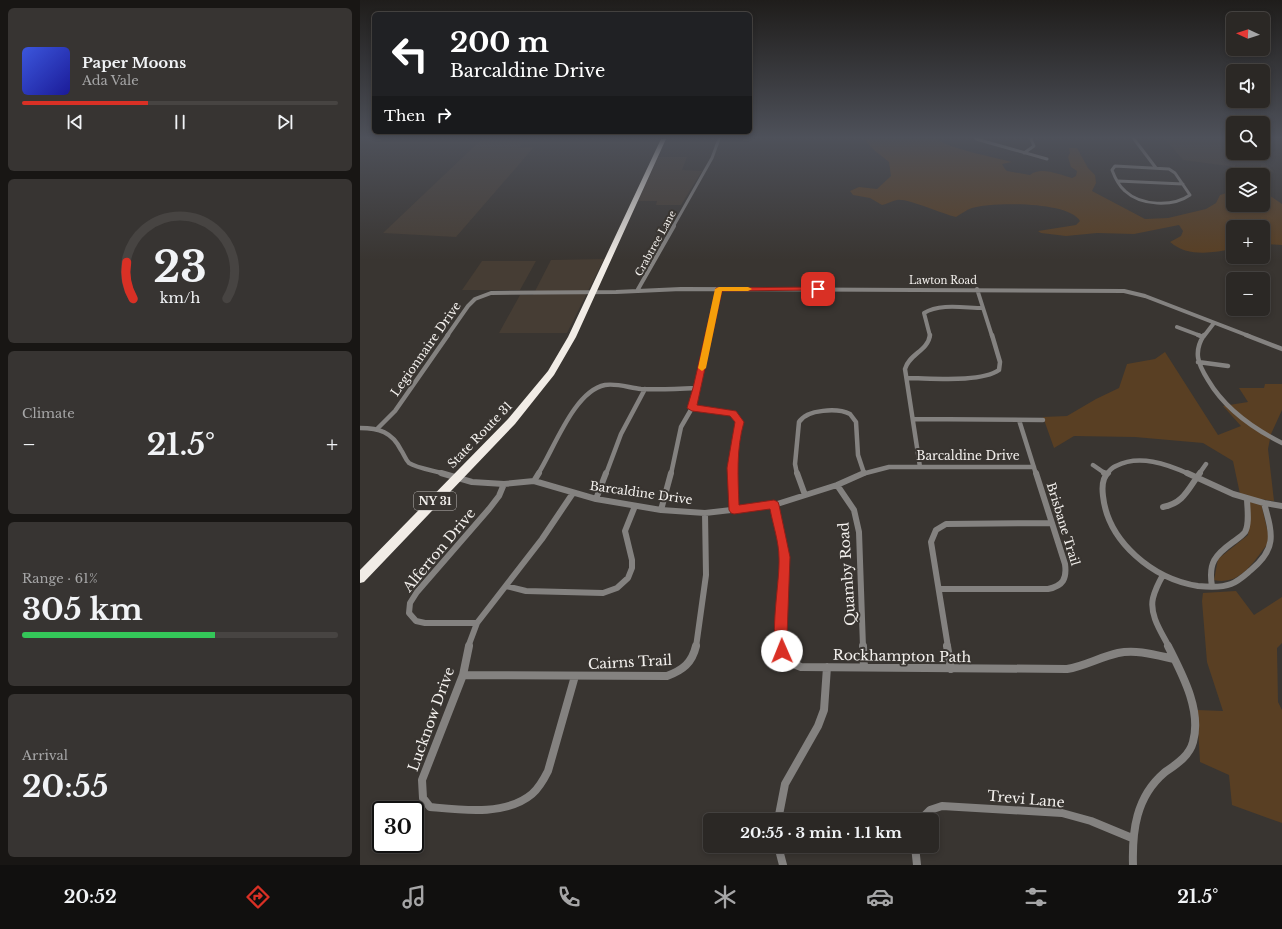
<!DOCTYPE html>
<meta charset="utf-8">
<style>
:root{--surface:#2b2825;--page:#373432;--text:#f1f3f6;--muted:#a6a6a7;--line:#474442;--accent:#d93025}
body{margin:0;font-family:"Libre Baskerville",serif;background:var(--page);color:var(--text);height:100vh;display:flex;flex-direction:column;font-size:15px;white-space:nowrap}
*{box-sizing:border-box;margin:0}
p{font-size:13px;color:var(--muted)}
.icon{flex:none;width:22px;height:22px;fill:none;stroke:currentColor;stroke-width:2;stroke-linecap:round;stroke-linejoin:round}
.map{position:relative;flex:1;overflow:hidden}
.drawer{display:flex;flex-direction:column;gap:8px;padding:8px;background:#181614;width:360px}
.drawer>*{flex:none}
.top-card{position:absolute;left:12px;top:12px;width:380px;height:122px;border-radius:6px;box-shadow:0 2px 6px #0003,0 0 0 1px var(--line);background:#202124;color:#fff;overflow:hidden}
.needle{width:26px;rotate:273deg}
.buttons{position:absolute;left:866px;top:12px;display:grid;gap:8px}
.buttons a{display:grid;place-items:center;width:44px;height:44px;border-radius:6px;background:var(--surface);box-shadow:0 2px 6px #0003,0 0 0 1px var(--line);font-size:20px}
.speed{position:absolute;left:12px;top:801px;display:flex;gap:8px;font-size:20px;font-weight:700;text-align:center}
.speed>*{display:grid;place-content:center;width:52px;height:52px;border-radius:50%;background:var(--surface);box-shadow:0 2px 6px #0003,0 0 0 1px var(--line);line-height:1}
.speed .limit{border:2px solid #111;border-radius:6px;background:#fff;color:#111}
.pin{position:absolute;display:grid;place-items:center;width:34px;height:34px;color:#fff;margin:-17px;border-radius:8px;box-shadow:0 2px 6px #0006}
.me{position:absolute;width:44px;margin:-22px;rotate:359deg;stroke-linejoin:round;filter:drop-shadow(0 0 3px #0008)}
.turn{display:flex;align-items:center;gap:14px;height:84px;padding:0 12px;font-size:18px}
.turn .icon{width:52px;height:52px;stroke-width:2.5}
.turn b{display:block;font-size:28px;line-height:34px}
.then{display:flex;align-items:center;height:38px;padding:0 12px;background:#0003;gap:8px;font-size:15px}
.big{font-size:30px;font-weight:700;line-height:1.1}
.drawer .widget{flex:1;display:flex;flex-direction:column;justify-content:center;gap:6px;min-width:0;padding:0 14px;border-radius:6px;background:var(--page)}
.drawer .dial{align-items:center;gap:0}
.dial svg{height:104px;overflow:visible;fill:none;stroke:var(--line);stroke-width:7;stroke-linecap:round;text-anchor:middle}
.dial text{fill:var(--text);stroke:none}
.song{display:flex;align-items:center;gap:12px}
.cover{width:48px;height:48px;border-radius:6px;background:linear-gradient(135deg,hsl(230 70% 55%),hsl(240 70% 35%))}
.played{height:4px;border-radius:2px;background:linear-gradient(90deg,var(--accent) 40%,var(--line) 40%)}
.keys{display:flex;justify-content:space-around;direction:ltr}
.heat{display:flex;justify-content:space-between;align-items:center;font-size:22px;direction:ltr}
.charge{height:6px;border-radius:3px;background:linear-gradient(90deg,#34c759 61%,var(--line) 0)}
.trip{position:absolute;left:343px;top:813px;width:236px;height:40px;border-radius:6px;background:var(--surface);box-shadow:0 2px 6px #0003,0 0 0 1px var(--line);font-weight:700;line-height:40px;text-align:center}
.tab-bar{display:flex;height:64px;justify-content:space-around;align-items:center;background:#11100f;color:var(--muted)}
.tab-bar .icon{width:28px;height:28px}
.tab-bar .active{color:var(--accent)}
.tab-bar b{font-size:18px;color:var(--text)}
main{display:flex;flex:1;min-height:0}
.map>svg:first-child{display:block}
.built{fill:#463d34}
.green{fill:#593f23}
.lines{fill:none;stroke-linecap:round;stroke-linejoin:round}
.street-far4{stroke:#848280;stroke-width:3}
.street-far3{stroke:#848280;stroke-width:4}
.street-far2{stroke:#848280;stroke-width:4.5}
.street-far1{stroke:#848280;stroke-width:6}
.street{stroke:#848280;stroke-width:8}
.highway{fill:#f1ece6;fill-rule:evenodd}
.route{fill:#d93025;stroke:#8d1f18}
.slow{fill:#f59e0b}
.labels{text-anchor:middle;stroke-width:4;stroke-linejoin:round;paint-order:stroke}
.far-street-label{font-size:10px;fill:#f3f0ed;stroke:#393531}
.shield{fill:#393531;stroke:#bbb8b5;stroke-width:1}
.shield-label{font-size:11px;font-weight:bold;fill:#f3f0ed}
.street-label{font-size:12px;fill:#f3f0ed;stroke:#393531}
.near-street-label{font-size:14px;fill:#f3f0ed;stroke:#393531}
</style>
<main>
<section class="drawer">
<div class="widget">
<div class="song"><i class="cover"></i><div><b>Paper Moons</b><p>Ada Vale</p></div></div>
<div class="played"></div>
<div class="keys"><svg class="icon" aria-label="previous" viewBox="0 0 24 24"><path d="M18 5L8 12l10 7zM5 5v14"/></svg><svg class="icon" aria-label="pause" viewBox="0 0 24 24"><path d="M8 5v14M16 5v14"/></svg><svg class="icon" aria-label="next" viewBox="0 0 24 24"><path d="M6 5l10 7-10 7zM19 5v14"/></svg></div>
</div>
<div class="widget dial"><svg viewBox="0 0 100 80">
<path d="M14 69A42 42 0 1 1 86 69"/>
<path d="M14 69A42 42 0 0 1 9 41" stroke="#d93025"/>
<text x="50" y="56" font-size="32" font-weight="700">23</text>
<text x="50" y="72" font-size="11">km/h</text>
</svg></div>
<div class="widget"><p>Climate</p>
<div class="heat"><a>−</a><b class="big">21.5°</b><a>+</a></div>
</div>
<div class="widget"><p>Range · 61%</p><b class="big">305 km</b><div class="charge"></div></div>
<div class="widget"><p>Arrival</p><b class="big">20:55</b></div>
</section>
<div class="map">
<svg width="922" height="865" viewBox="0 0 922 865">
<rect width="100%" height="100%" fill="#393531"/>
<path class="built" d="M122,139H162L160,148L174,147L96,237L23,233Z
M805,139H873V153H894L914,172L823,160Z
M298,157H327L322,170L342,171L321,205H296L297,201H278Z
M244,259L207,333H139L160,295H173L191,260Z
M122,261H176L160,290H102Z"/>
<path class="green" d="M504,139H578C585,148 638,158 652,162L642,164L645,169L647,171L670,175C681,166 700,175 712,178L716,176L717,171L711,167L708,157L710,153L709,148H717L728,168L735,175L736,183L732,191L785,219L808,218L846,209L856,203L860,195L873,191V205H903V191L922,204V245L903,244V227H873V249C852,253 827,257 810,242L821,236L823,231L819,225L774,234L737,233L706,236L681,233L678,231L716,225L720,221C709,201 632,202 612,208C606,210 601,214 596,217C582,214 547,198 537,200C532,201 527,204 522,205L510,198L493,195L490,191L499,187L517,189L531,176L529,162L514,150Z
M805,352L858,435L881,426L863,406L888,402L879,388H904L905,384H922V410L911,434L908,449L914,501L900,499L910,541C894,560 882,586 854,580L858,559L888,535L890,505L888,495L880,494L873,461L843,443L775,437L714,436L694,448L683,417L707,416L736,399L759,388L767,364L795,359Z
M876,591L894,615L922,597V643L917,648L918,702L922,710V823L872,805L869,775L840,762L837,710L863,711L847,662L842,601L843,593Z"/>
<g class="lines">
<path class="street-far4" d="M616,139L687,159
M774,139L796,168
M664,153L674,146L671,139
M755,166L809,169L815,173L830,195C813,207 781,206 765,191C759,186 755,178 752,170Z
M758,181L823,184
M313,227L352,158L359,139"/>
<path class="street-far3" d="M617,289L632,336
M277,291L314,226
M817,327L841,336
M87,336L108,306L115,299L131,293L256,292L321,289L764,291L785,296L889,336
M349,336L359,289
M570,336L564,313C580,303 605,308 623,308
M844,336L854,323"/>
<path class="street-far2" d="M838,335L843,337
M844,335C833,352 838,364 848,380C865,409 892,428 922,443
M886,335L922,349
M838,362L868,366
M547,378C571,378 620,383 639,370L640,362L632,335
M332,408L373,413L380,422L372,474
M553,419L683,420
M659,420L676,474
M0,428C19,428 32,432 41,450C44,454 45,459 49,463C56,468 76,471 85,474
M18,428L35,411L88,335
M733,465L746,474
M560,467L545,369C549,354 568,351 570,335
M178,474C194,449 214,391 245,385C257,383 270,388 281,389C300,390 319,389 337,388
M246,474L261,434L285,389
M311,474L321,427L332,408L349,335
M437,474L435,464L439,422C447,409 478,408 490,414L496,422L498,455L504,473
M502,474L529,467H674
M747,474C749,471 753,467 756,466C779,454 807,464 829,474
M839,474L846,464"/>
<path class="street-far1" d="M81,473L112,482L144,484L174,481L236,499L301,510L345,513L414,505L477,485L504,473
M372,473L374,510
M437,473L445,495
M744,473L746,474
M748,473C742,478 742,488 743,496C748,542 793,579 838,586C848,587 861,588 871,584C879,581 885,575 891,570C918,548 912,533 904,503
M827,473L873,494L904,503
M174,481L179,473
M477,485L494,510L499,532L503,647
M236,499L246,473
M904,503L922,506
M414,505C421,530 426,556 425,582C424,604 418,626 421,647
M803,507C824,503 828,489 840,473
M301,510L311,473
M803,575C799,582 795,590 793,598C789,615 802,633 809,647
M146,586L166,591L243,593L257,588L268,578L272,568V560L265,531L275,506
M852,586C848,563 855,555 873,542C877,539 882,536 885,532C890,523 887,508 887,498
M579,589H688C703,586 707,579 705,564L676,473
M117,623H65L56,621L49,613L50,603L57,592L129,509L139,496L144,484
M108,647L117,623L182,539L213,493
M336,647L346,575L345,513
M588,647L571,542L576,530L586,524L692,523"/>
<path class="street" d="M109,646L103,675L62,780L63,798L70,807C102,810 146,816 172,794C179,788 184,779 188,771L215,676
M421,646C423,658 430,663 441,667L707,669C725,666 740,657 758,653C776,649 796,655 814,659
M503,646L504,667
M587,646L591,669
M103,675L307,676C323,670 332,663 336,646
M418,820L425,784L458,726L464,710L467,667
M560,820L570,810L582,806L702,813L731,821L772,838
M418,846L423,865
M555,846L557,865
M773,865C772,831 776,797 804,773C815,765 829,757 833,742C842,710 822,674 808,646"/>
<path class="highway" d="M301,139H306L216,337L194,375L155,424L4,582L0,583V570L148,419L188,371L208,337Z"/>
</g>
<linearGradient id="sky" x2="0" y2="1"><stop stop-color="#1f1d1b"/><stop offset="0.53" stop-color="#4e515a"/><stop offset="1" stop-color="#4e515a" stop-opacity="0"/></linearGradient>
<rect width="922" height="260" fill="url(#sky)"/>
<path class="route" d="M458,287L462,289L460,290L362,291L337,405L376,411L384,422C376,449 378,478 379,505L414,500L418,502L419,505L430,557L427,636L428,651L426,655L422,657L418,655C409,635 420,582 419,558C419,542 413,525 410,509L374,514L371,513L369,510L367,468L375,422L370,416L332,411L327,408L333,388L356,288Z"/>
<path class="slow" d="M359,287H388L392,289L388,291H362L346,368L342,371L338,368L355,289Z"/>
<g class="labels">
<g class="far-street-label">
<text transform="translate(295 243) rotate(-61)" y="4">Crabtree Lane</text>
<text x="583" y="284">Lawton Road</text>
</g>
<rect class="shield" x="54" y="492" width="42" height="18" rx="3"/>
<g class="shield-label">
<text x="75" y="505">NY 31</text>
</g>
<g class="street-label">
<text transform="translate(66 349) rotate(-55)" y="4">Legionnaire Drive</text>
<text transform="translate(120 435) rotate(-46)" y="4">State Route 31</text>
<text x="608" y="460">Barcaldine Drive</text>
<text transform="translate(281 493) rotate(8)" y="4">Barcaldine Drive</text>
<text transform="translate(703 524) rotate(73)" y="4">Brisbane Trail</text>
</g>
<g class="near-street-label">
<text transform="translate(79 550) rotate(-50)" y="5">Alferton Drive</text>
<text transform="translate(487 574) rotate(-94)" y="5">Quamby Road</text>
<text transform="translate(542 656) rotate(1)" y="5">Rockhampton Path</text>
<text transform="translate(270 662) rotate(-3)" y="5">Cairns Trail</text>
<text transform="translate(71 719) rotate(-70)" y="5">Lucknow Drive</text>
<text transform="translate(666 799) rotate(5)" y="5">Trevi Lane</text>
</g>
</g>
</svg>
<div class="buttons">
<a><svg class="needle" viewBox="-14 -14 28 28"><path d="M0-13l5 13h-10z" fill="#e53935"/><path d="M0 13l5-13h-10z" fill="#a6a6a7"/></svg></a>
<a><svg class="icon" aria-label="sound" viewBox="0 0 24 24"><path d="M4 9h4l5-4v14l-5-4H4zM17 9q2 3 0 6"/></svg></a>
<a><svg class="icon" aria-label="search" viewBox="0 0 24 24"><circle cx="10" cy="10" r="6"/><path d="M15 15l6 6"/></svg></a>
<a><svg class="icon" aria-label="layers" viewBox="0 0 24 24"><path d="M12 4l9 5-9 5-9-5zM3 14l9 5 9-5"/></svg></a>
<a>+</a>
<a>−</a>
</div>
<div class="speed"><div class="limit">30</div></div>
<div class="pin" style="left:458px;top:289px;background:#d93025"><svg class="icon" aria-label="arrive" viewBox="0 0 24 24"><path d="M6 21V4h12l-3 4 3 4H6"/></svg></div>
<svg class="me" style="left:422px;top:651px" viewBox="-20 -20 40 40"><circle r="19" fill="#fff"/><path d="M0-13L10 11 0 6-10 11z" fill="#d93025"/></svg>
<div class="trip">20:55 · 3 min · 1.1 km</div>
<div class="top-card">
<div class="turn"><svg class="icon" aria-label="left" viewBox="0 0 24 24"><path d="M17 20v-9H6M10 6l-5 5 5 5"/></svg><div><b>200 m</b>Barcaldine Drive</div></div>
<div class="then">Then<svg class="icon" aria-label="right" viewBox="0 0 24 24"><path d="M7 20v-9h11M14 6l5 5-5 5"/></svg></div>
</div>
</div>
</main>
<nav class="tab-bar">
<b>20:52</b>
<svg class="icon active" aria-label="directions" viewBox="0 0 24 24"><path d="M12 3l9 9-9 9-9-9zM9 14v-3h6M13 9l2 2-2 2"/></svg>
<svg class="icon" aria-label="music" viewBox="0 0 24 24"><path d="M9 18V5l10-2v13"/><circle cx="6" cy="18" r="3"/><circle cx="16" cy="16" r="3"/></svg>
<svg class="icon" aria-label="phone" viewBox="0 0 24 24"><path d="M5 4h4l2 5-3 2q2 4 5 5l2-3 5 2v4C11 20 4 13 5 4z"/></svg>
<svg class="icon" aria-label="climate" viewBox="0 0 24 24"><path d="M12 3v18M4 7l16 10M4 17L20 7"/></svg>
<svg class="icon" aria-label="car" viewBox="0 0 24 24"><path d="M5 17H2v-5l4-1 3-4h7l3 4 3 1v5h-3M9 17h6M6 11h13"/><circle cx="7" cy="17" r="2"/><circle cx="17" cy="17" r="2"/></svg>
<svg class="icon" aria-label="filters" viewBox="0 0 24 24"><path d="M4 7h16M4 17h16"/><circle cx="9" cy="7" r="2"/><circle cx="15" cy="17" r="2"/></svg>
<b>21.5°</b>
</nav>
